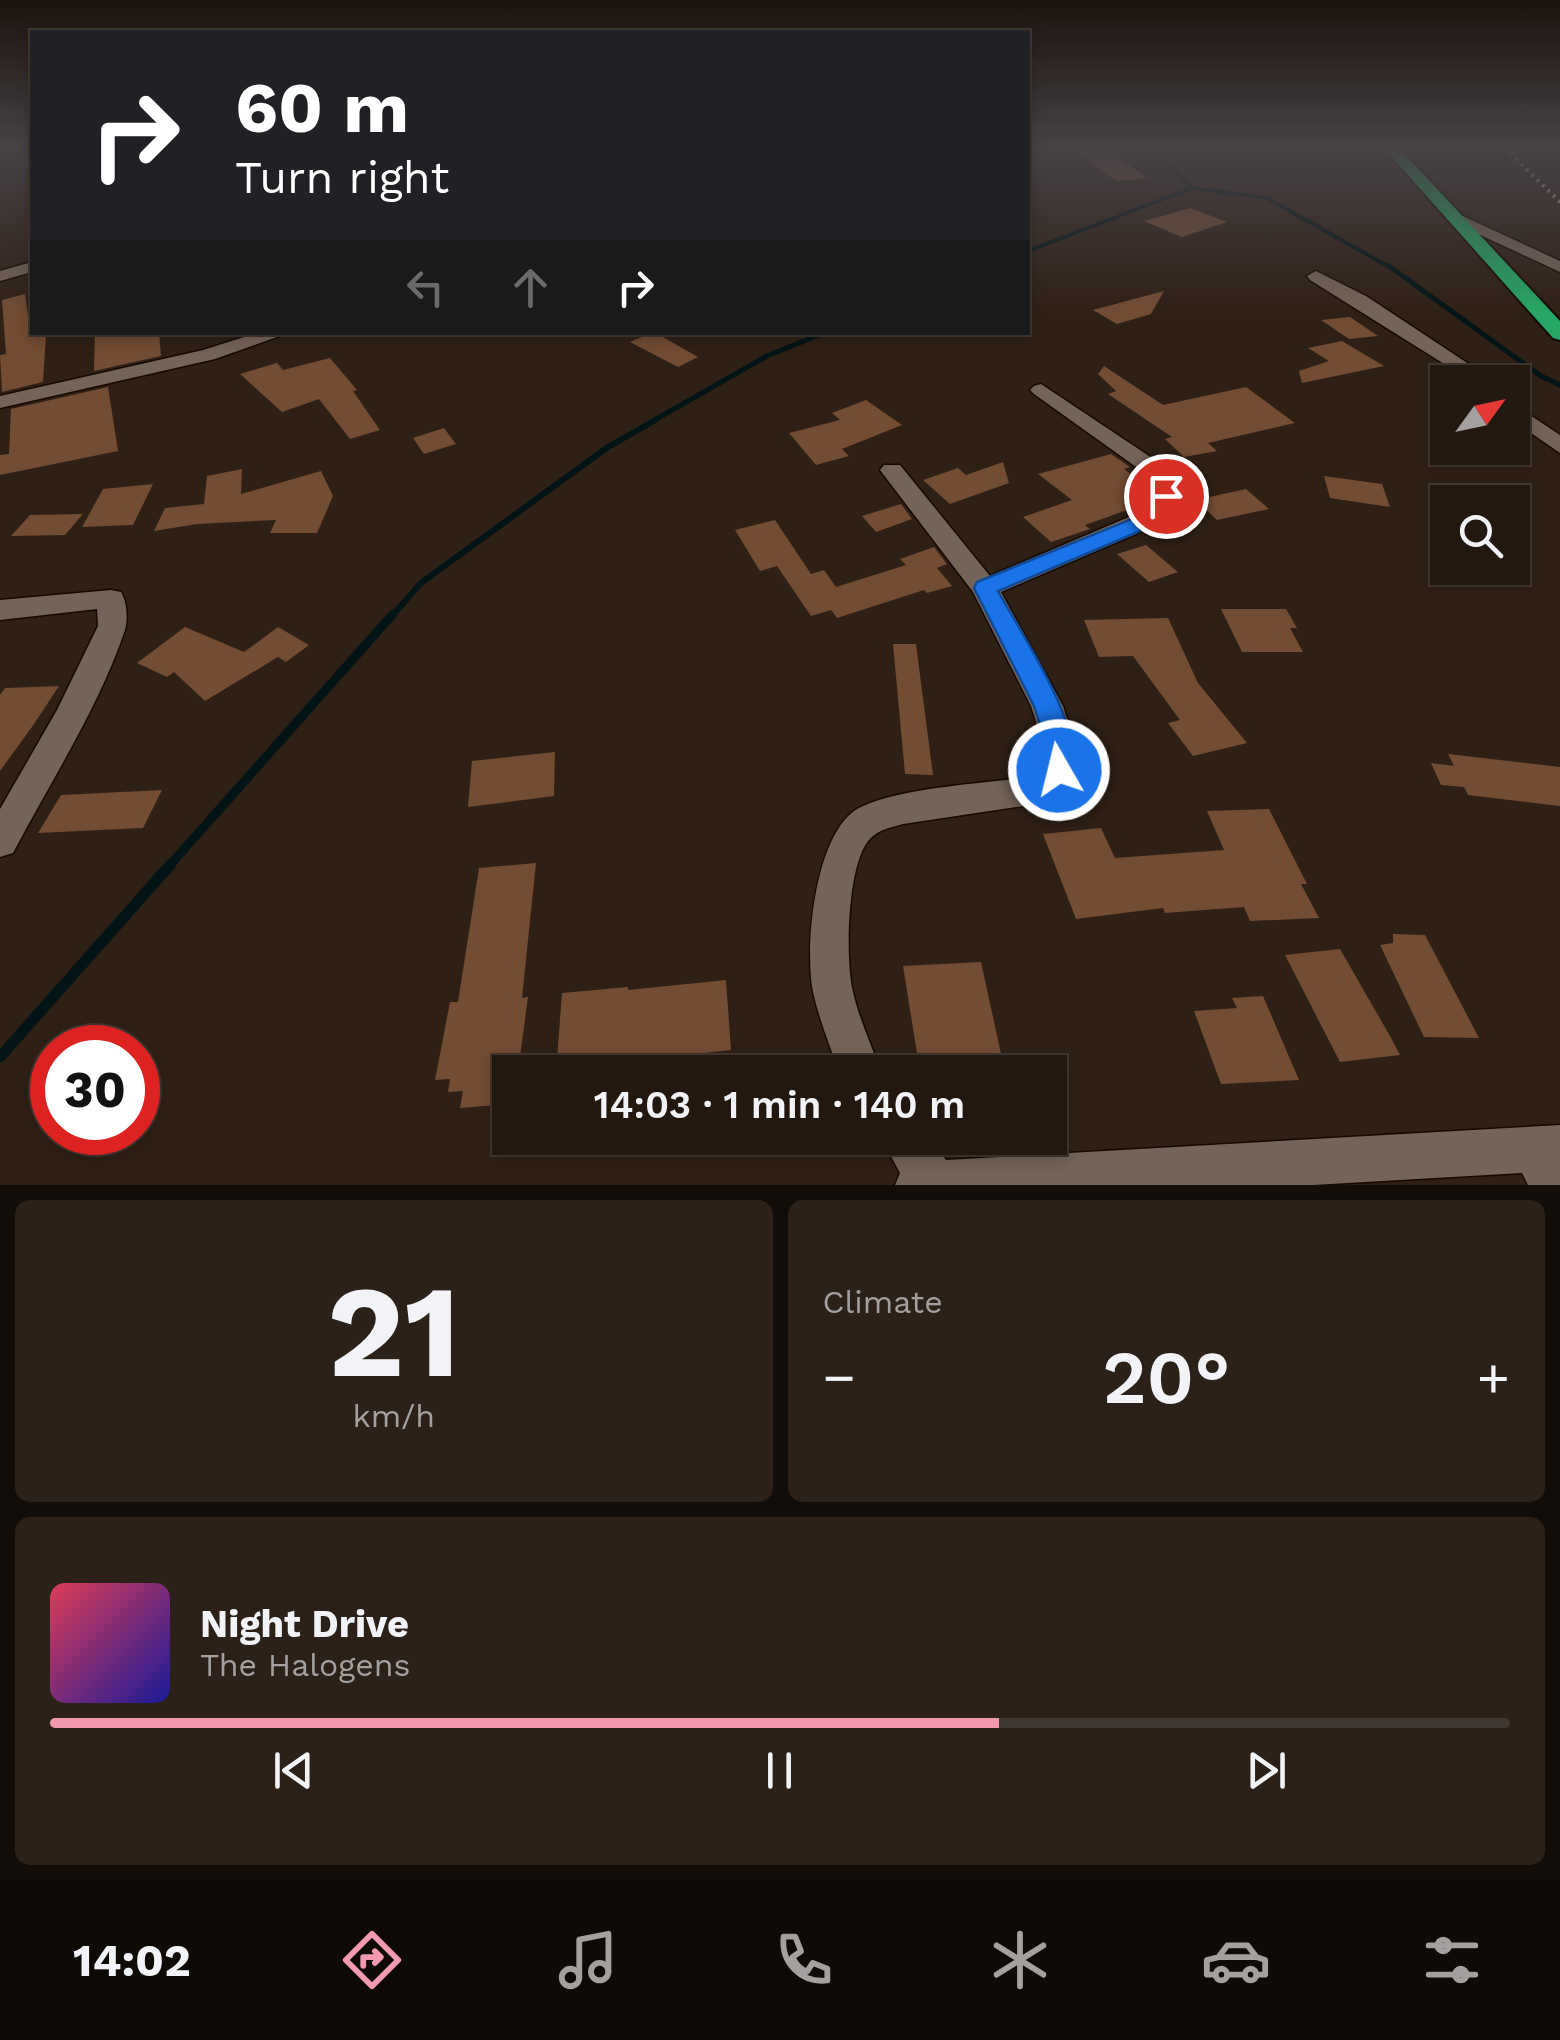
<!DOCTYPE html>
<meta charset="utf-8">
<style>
:root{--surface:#231810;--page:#2b2119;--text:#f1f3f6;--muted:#a3a09f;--line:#403730;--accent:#f29aad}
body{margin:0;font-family:"Work Sans",sans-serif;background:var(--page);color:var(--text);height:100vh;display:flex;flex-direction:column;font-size:38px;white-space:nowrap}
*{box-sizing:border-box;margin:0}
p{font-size:32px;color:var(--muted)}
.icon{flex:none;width:55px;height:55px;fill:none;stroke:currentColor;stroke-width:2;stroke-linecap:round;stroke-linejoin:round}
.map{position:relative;height:1185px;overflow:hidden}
.side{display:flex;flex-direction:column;gap:15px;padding:15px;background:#130d09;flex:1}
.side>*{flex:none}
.guide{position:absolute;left:30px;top:30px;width:1000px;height:305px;border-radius:0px;box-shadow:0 5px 15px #0003,0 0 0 2px var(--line);background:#202124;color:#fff;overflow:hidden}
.needle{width:65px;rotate:57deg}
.fabs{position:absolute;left:1430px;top:365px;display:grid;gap:20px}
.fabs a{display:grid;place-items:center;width:100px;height:100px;border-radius:0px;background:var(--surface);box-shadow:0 5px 15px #0003,0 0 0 2px var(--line);font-size:50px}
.speed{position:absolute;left:30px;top:1025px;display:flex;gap:20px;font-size:50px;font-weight:700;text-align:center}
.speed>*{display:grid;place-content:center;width:130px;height:130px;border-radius:50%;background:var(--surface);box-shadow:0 5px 15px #0003,0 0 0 2px var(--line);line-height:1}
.speed .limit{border:15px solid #d22;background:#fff;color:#111}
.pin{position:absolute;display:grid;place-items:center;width:85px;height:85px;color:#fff;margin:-42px;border:5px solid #fff;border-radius:50%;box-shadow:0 2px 10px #0007}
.me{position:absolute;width:110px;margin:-55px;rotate:352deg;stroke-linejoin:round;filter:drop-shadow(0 0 8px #0008)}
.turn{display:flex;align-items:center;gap:35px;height:210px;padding:0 40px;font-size:45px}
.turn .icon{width:130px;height:130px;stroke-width:2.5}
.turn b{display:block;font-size:70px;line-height:85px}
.lanes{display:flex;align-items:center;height:95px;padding:0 40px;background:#0003;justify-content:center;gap:50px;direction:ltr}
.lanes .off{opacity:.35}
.big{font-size:75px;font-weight:600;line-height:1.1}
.side .widget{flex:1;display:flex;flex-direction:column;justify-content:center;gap:15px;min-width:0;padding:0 35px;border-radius:15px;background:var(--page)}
.side .dial{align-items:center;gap:0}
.dial b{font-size:130px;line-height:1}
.song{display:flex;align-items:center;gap:30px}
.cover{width:120px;height:120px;border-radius:15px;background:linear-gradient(135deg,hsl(350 70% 55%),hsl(240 70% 35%))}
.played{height:10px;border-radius:5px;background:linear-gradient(90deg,var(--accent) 65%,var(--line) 65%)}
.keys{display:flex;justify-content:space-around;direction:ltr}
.heat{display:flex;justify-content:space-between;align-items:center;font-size:55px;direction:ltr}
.side .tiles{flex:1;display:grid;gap:15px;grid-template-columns:1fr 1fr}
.widget:last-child{grid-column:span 2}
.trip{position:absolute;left:492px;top:1055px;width:575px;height:100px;border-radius:0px;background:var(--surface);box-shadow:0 5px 15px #0003,0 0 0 2px var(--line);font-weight:600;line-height:100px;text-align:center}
.dock{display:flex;height:160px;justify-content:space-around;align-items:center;background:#0e0a06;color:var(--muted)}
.dock .icon{width:70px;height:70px}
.dock .active{color:var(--accent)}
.dock b{font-size:45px;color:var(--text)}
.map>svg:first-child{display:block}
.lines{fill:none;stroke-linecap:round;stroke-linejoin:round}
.stream-far4{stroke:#021415;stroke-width:4}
.stream-far3{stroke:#021415;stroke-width:5}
.stream-far2{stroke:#021415;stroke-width:6}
.stream-far1{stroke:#021415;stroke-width:9}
.stream{stroke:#021415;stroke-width:11}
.building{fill:#724c33}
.street-casing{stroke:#160902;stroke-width:3}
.highway-casing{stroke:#160902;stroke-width:4}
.street{fill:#746357;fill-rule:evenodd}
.highway{fill:#26a664;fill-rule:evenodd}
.rail{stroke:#b9ada5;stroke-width:4;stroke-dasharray:2.5 5;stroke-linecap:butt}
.route{fill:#1a73e8;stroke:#114b97;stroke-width:2.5}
</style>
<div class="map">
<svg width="1560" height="1185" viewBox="0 0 1560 1185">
<rect width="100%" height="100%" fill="#2f2015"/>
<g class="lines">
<path class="stream-far4" d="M1156,148L1192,188L1267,198L1393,269
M1028,251L1192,188"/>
<path class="stream-far3" d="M1389,266L1541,376L1560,385
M653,421L767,356L826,332"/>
<path class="stream-far2" d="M391,617L421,583L608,447L657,419"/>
<path class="stream-far1" d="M169,866L393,614"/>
<path class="stream" d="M0,1057L171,864"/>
</g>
<path class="building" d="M1072,148H1105L1147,178L1116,181Z
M1190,208L1227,222L1182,237L1144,221Z
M1164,291L1151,314L1117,324L1093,310Z
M25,294L31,337L46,335L43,382L2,392L0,355L6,354L2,300Z
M1350,317L1378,336L1349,339L1321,320Z
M95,332H159L161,356L94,371Z
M654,332L698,357L678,367L630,342Z
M1342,341L1384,366L1302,383L1299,371L1329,361L1308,348Z
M330,358L357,390L353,391L380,430L350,439L319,399L282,412L240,374L277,363L283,370Z
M1104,366L1163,405L1246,387L1295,423L1208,443L1217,451L1184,457L1165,439L1172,437L1108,394L1116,391L1098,374Z
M108,387L118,451L0,475V455L9,454L11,409Z
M866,400L902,425L842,449L849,456L816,465L789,433L840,420L832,413Z
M444,428L456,444L424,454L413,438Z
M1111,454L1130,467L1124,469L1148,487L1147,503L1085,525L1090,529L1051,542L1023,517L1072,500L1038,474Z
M1003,462L1009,483L950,504L923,480L958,468L966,475Z
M242,469L241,494L321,471L333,496L317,533H270L276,520L197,524L154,531L165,508L204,504L207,476Z
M1324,476L1382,484L1390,507L1330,498Z
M153,484L133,525L82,527L103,489Z
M1246,489L1269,509L1217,520L1196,500Z
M901,504L912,519L876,532L862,516Z
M83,514L65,535L11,536L30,515Z
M775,520L811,574L824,570L836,587L906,565L900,559L934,547L947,564L937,568L952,586L927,593L924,590L837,618L831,610L811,616L777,566L760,571L735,530Z
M1146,545L1178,572L1149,582L1117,554Z
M1221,609H1286L1297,628H1290L1303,652H1242Z
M1168,618L1198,683L1247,743L1193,756L1168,723L1180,720L1133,656L1099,657L1084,620Z
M185,627L244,652L278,627L309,645L286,662L278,657L205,701L174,672L167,677L137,663Z
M893,644H916L933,775L905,774Z
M59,686L34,724L0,771V695L5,688Z
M555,752L554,796L468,807L472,761Z
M1448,754L1560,767V806L1468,795L1464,787L1441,785L1431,763L1454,766Z
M162,790L143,828L38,833L61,795Z
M1269,809L1307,884H1301L1319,918L1250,921L1244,907L1165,913L1163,908L1076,919L1043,834L1101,828L1115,858L1224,850L1207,811Z
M536,863L522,998L528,997L518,1072H510V1104L460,1108L463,1091L448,1092L450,1079L435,1080L450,1002H458L479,868Z
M1393,934L1425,935L1479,1038L1424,1037L1380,945L1393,943Z
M1340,949L1390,1036L1400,1055L1340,1062L1285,955Z
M981,962L1005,1072H920L903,966Z
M726,980L731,1050L626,1062V1072H556L562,993L628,987V990Z
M1263,996L1299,1080L1221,1084L1194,1011L1237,1008L1232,998Z"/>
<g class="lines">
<defs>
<path id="street" d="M1454,212L1560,261V272L1448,220L1446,217Z
M32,262V272L0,281V271Z
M1316,271L1366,296L1496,382H1473L1310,280L1307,276Z
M260,332H291L215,359L0,408V396L203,350Z
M1041,384L1173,472L1177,477L1174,511L1159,524L1001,592L1063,706L1078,753L1076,770L1049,800L1037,804L903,824C889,828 879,829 869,840C847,865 845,960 853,992C859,1019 872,1046 881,1072H839C830,1046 819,1019 813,992C804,947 815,828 861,807C902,787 981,784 1028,777L1044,764L1046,753L1031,706L973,592L880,470L884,465H900L990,576L1150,508L1153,479L1034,394L1030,390L1034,386Z
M1512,403L1560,435V453L1512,420Z
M111,590L121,592C127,602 128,619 125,630C99,707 51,781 13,853L0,857V809L57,710L98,626L97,609L0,620V600Z
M1560,1125V1185H1528L1522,1173L1313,1185H895L900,1173L881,1138H930L946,1160Z"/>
<path id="highway" d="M1384,148H1399L1560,321V340L1553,338Z"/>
</defs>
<use href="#street" class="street-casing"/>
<use href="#highway" class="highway-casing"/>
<use href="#street" class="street"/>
<use href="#highway" class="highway"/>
<path class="rail" d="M1505,148L1560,202"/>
</g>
<linearGradient id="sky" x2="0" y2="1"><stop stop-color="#1a120c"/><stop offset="0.47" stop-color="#474246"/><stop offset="1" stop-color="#474246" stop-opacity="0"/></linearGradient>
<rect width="1560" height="314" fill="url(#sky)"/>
<path class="route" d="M1166,490L1176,496L1172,511L1157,524L998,591C1020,632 1091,735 1069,778L1059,781L1049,778L1045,770L1049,753L1034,706L974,588L977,582L1142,515L1152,508L1158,492Z"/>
</svg>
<div class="fabs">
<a><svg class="needle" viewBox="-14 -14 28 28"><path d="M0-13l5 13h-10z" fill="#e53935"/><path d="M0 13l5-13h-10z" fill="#a3a09f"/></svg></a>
<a><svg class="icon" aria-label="search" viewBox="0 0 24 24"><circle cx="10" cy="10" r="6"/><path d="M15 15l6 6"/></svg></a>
</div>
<div class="speed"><div class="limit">30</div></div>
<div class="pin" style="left:1166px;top:496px;background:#d93025"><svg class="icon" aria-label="arrive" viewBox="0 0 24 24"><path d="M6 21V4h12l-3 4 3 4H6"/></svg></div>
<svg class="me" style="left:1059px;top:770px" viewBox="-20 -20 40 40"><circle r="17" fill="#1a73e8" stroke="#fff" stroke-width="3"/><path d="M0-11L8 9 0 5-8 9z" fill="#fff"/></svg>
<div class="trip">14:03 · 1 min · 140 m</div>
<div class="guide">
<div class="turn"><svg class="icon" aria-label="right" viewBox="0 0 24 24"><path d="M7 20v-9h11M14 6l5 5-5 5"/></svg><div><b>60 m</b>Turn right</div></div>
<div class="lanes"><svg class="icon off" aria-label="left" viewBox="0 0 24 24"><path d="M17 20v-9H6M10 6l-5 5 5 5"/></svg><svg class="icon off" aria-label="ahead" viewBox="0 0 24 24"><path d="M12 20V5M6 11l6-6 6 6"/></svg><svg class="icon" aria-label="right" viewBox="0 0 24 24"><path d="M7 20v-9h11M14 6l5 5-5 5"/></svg></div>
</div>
</div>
<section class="side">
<div class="tiles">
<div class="widget dial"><b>21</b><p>km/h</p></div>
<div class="widget"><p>Climate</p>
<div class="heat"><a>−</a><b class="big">20°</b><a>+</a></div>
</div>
<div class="widget">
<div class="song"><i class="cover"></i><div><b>Night Drive</b><p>The Halogens</p></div></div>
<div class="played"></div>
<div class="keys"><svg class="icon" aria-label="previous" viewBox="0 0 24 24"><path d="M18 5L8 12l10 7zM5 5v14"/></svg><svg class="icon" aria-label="pause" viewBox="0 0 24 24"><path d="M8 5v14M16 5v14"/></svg><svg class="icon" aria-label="next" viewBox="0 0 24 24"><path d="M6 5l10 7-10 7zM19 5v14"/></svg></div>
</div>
</div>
</section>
<nav class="dock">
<b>14:02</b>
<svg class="icon active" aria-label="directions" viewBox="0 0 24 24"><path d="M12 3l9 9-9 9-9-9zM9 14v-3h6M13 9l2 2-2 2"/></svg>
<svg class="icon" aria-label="music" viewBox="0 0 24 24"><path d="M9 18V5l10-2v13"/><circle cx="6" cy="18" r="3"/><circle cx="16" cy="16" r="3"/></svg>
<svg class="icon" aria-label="phone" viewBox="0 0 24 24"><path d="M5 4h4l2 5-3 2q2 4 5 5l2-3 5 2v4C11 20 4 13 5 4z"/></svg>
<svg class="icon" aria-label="climate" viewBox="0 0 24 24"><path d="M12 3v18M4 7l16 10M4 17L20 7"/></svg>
<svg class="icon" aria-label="car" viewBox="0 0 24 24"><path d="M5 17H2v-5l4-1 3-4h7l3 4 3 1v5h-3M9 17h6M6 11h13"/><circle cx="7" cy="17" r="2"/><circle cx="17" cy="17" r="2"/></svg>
<svg class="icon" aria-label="filters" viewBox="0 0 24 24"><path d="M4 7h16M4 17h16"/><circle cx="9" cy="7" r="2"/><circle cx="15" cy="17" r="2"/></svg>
</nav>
